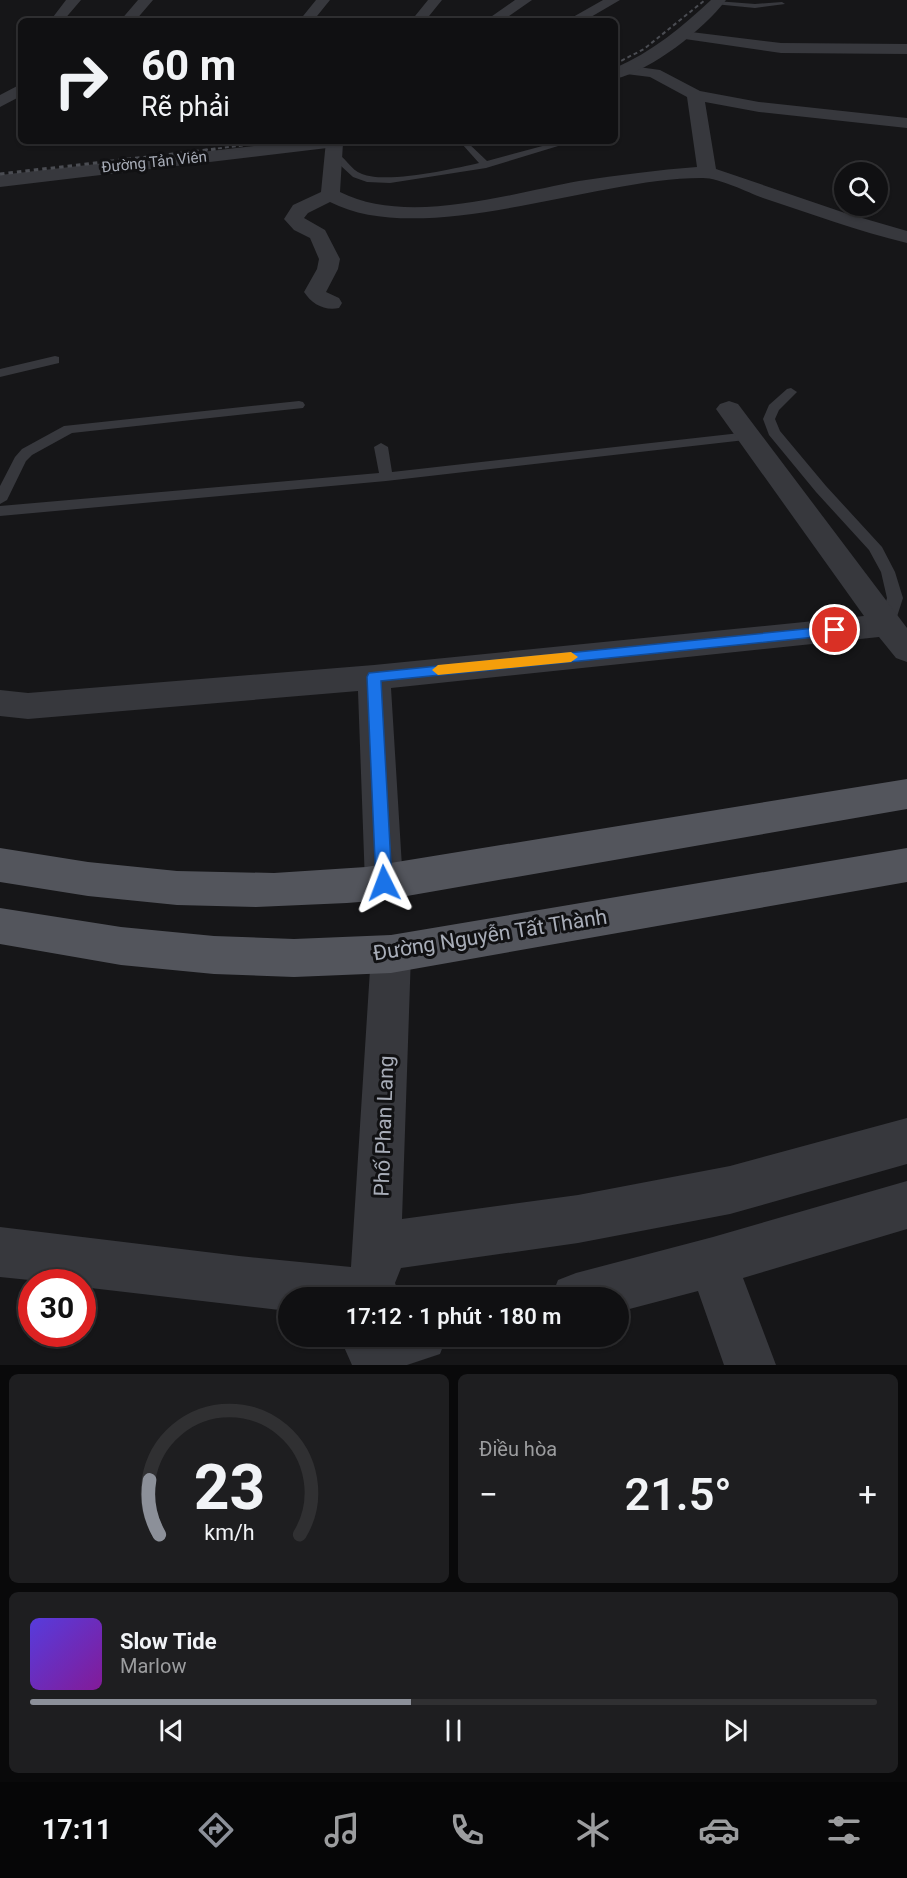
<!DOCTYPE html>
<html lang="vi">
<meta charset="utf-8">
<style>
:root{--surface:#101012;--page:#1e1e20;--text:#f1f3f6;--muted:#9c9d9f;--line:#303032;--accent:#8c9099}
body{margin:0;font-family:Roboto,sans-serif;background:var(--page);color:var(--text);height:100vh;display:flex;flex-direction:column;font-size:22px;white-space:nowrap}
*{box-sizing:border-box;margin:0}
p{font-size:20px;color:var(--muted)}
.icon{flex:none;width:33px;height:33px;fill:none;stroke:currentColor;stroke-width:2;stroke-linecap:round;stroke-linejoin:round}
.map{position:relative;height:1365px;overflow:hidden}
.side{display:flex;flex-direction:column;gap:9px;padding:9px;background:#09090a;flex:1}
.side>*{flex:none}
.guide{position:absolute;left:18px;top:18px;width:600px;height:126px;border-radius:9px;box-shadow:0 2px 4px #0004,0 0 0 2px var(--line);background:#101012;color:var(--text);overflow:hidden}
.buttons{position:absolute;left:834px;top:162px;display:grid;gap:12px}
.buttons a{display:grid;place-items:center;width:54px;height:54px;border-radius:50%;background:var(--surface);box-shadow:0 2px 4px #0004,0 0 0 2px var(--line);font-size:30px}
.speed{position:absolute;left:18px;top:1269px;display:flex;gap:12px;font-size:30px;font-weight:700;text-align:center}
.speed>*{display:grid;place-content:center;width:78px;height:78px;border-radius:50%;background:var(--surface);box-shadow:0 2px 4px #0004,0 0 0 2px var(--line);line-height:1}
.speed .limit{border:9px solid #d22;background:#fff;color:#111}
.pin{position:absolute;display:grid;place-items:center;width:51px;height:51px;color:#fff;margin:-26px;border:3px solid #fff;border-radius:50%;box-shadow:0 2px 6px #0007}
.me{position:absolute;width:66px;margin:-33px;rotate:357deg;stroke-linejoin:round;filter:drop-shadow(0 0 4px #0008)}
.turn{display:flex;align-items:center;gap:21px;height:126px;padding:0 24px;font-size:27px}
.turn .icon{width:78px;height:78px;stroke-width:2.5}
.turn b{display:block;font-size:42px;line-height:51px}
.big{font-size:45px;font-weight:600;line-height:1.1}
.side .card{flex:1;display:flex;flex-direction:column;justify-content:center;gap:9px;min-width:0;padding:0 21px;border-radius:9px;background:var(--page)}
.side .dial{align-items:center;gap:0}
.dial svg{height:156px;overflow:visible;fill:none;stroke:var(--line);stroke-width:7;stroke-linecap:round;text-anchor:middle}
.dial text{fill:var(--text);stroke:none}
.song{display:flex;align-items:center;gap:18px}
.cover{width:72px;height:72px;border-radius:9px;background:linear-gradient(135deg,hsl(250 70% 55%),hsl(290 70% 35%))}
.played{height:6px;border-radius:3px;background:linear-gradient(90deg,var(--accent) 45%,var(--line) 45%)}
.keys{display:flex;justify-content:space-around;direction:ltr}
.heat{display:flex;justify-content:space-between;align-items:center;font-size:33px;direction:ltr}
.side .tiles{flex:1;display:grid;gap:9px;grid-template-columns:1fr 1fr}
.card:last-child{grid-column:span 2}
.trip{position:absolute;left:278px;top:1287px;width:351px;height:60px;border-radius:30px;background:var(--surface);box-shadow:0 2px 4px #0004,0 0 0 2px var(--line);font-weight:600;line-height:60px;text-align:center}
.tabs{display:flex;height:96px;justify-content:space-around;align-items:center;background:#060607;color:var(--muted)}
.tabs .icon{width:42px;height:42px}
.tabs .on{color:var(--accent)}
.tabs b{font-size:27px;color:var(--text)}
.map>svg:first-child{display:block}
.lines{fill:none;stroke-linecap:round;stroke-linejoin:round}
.service{fill:#37383d;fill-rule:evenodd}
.minor{fill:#37383d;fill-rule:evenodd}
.tertiary{fill:#37383d;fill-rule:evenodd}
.primary{fill:#53555c;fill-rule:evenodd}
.rail-far1{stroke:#4a4c52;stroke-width:2;stroke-dasharray:4 3;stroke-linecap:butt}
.rail{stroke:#4a4c52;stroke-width:3;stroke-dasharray:4.5 4;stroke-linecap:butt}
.route{fill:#1a73e8;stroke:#114b97;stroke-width:1.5}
.slow{fill:#f59e0b}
.labels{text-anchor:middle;stroke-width:6;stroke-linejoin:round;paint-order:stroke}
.far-street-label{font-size:15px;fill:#a8adb8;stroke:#111113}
.near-street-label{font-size:21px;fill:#a8adb8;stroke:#111113}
</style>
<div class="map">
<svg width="907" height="1365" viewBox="0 0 907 1365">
<rect width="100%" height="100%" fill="#161618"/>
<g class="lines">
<path class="service" d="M716,1L755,4L782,2L785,4L755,8L714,4Z
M561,141L568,143L486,168L390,183L367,182L353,177L328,154L333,151C346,156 350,170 362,174C386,184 453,169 479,163L462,144L466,141L487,161Z
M55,356L59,357V363L0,377V369Z
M791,388L797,392L779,410L775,419L780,431L826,486L882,547L895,572L903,598L893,629H881L879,625L887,598L881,572L869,550L816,492L769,435L763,419L769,405L787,389Z
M299,401L303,402L305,405L303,408L72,433L32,455L26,461L7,500L0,504V486L15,457L22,449L64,426Z
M749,432L754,433L756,436L754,439L386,481L0,516V506L379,473L374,447L381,443L388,447L392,472Z"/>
<path class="minor" d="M66,0H81L63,21H50Z
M138,0H153L135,21H120Z
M316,0H330L313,21H299Z
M428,0H442L425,21H411Z
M515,0H532L502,21H485Z
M603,0H620L584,21H566Z
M683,31L781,43L907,44V54L781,53L678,38L676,35Z
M624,65L660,70L700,91L759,102L907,118V128L759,112L705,102L716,169L845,213L907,231V243C858,231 811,214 763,198C747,192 719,178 703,178C597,177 423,250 330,202L308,213L304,218L325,230L340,259L338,269L326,292L339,298L342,303L339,308C324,311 312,304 304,292L317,269L319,259L310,238L294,230L284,219L293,205L321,192L326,141H342L343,143L340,192C407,226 508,194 579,181C618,175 658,170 697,167L687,97L650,77L618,73L616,70Z
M21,84V96L0,107V95Z
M729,401L738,404L907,628V662L896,658L879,637L391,688L403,883L398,895L384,900L370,895L365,883L358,691L28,719L0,716V690L28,693L374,665L864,616L716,409L720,404Z
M391,935L405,941L411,954L402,1219L578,1195L730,1166L907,1118V1164L730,1214L578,1243L401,1268L395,1283L399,1294L398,1298H288V1311L82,1287V1282H49L0,1277V1227L239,1256L351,1267L371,954L377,941Z
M907,1181V1229L743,1278L776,1365H724L698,1291L618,1312V1298H551L558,1280L576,1273L713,1237Z
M348,1336H447L440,1354L407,1365H352L344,1347Z"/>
<path class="tertiary" d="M711,0H726C703,30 652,70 615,79V68C652,52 682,27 711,0Z
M298,141H353L350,145L344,146L0,187V175Z"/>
<path class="primary" d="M907,779V809L384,900L347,903L256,907L177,905L88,896L0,882V848L88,862L177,871L274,873L366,867Z
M907,848V882L391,973L294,977L214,974L121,965L0,944V908L121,927L214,936L294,939L391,935Z"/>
<path class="rail-far1" d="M615,64L644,49L705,0
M204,150L281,141"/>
<path class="rail" d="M0,174L216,149"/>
</g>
<path class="route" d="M835,626L842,630L835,635L381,681L392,883L390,888L384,890L378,888L376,883L367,677L369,673Z"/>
<path class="slow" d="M571,652L578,657L571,662L438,675L432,670L438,665Z"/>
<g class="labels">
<g class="far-street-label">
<text transform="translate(154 162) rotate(-6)" y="5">Đường Tản Viên</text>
</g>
<g class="near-street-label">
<text transform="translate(490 935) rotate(-9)" y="7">Đường Nguyễn Tất Thành</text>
<text transform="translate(384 1126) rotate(-88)" y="7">Phố Phan Lang</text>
</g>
</g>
</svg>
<div class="buttons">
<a><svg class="icon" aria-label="search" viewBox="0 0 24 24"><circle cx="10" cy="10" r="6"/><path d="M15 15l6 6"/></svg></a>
</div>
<div class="speed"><div class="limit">30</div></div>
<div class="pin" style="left:835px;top:630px;background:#d93025"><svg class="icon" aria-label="arrive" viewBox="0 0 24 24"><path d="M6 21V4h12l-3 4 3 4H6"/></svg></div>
<svg class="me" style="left:384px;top:883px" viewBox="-20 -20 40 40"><path d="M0-17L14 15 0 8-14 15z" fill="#1a73e8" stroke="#fff" stroke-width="4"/></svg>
<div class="trip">17:12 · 1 phút · 180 m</div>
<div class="guide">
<div class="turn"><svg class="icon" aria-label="right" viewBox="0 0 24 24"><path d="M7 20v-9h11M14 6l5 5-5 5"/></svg><div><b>60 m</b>Rẽ phải</div></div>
</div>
</div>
<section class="side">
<div class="tiles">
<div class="card dial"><svg viewBox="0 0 100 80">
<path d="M14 69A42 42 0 1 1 86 69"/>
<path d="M14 69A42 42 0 0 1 9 41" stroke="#8c9099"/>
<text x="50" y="56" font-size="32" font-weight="700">23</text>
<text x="50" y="72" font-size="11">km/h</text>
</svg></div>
<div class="card"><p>Điều hòa</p>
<div class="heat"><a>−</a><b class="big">21.5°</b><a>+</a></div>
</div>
<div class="card">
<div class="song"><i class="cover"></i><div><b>Slow Tide</b><p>Marlow</p></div></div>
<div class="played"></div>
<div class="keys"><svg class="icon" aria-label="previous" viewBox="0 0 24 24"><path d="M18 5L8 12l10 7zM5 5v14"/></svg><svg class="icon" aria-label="pause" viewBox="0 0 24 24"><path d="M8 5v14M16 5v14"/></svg><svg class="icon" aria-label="next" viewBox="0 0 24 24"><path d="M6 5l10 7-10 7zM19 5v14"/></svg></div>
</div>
</div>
</section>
<nav class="tabs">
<b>17:11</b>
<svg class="icon on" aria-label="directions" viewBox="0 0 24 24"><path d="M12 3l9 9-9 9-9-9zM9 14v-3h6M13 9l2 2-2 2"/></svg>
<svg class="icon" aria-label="music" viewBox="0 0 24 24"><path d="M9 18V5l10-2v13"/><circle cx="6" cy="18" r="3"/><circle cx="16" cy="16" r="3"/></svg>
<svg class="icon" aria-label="phone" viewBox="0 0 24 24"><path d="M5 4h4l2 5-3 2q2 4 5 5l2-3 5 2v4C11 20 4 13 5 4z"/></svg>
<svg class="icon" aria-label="climate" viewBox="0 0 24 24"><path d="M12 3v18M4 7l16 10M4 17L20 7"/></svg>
<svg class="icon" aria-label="car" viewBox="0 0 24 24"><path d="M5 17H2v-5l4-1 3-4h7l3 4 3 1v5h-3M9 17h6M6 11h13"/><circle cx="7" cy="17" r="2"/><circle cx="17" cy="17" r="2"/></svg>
<svg class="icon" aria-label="filters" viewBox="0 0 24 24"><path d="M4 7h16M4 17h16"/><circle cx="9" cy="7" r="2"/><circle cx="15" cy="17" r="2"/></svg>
</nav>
